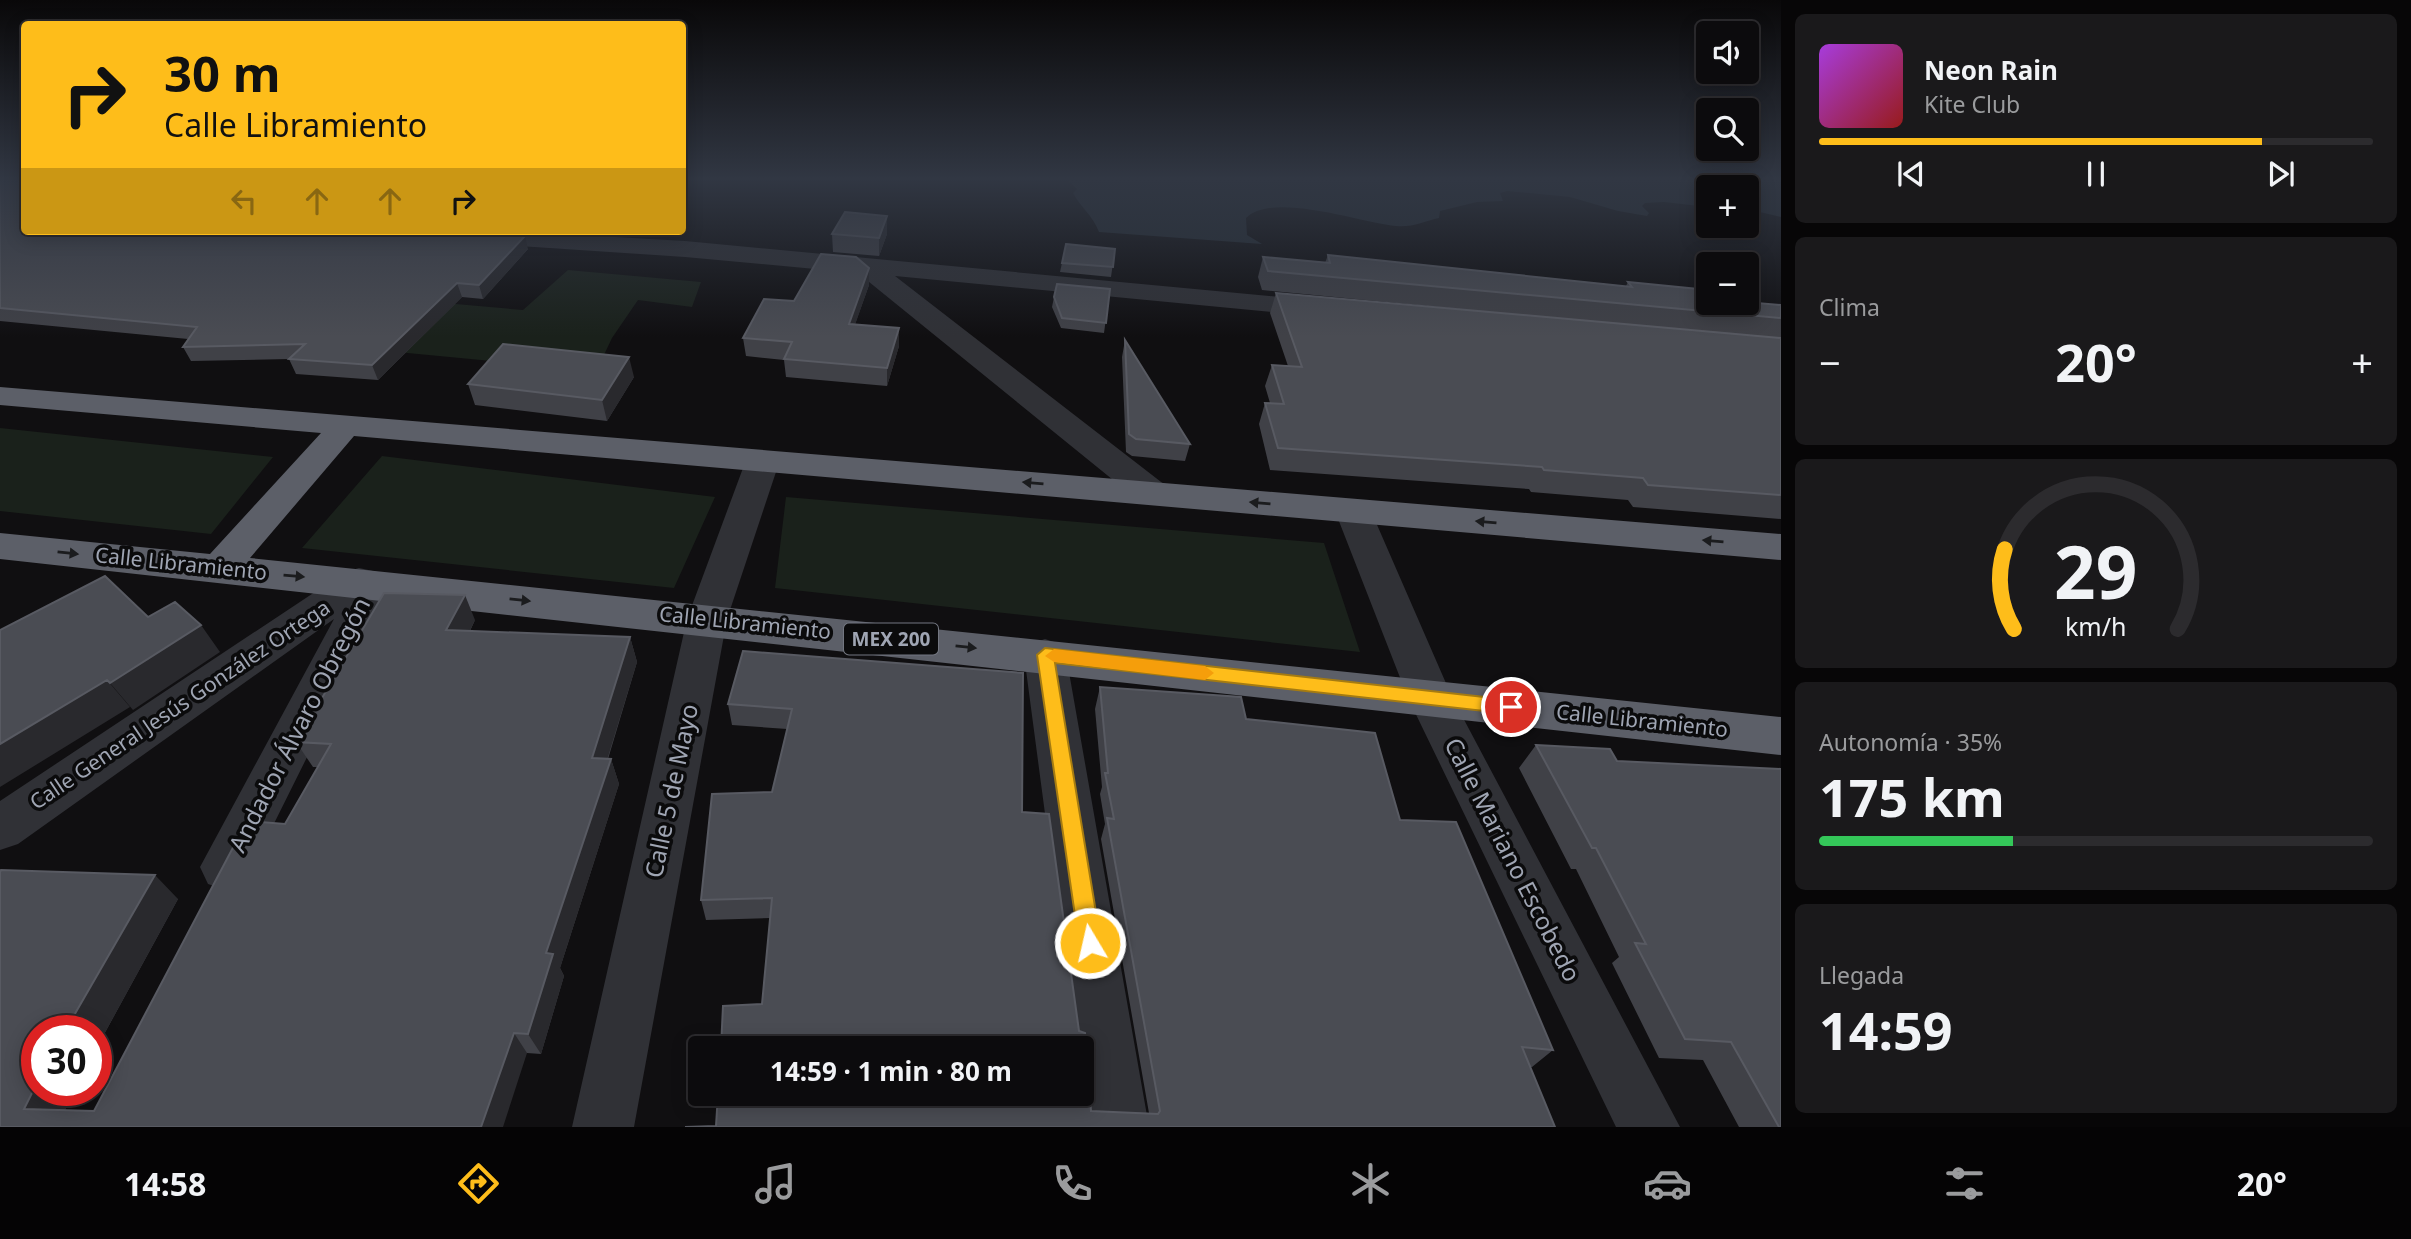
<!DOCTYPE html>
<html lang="es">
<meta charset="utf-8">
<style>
:root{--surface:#0c0b0d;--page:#1a191b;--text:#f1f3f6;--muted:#9a9b9d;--line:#2c2b2e;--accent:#febd1a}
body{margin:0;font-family:"Noto Sans",sans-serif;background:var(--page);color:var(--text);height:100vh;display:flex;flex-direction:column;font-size:26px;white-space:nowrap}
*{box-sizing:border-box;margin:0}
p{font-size:23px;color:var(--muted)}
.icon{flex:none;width:38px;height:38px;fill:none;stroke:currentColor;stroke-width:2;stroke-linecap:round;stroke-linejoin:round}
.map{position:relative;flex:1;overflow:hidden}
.sheet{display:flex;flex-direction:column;gap:14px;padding:14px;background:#070607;width:630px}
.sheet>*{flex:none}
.hud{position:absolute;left:21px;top:21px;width:665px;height:214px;border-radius:7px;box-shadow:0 4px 18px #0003,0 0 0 2px var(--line);background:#febd1a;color:#111;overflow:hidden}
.controls{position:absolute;left:1696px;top:21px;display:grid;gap:14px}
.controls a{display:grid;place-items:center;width:63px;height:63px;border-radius:7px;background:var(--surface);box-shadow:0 4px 18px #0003,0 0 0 2px var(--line);font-size:35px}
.speed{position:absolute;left:21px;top:1015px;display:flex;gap:14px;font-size:35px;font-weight:700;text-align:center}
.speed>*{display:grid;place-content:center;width:91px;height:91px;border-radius:50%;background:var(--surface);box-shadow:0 4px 18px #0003,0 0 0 2px var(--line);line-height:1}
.speed .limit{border:10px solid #d22;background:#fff;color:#111}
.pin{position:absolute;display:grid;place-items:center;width:60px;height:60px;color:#fff;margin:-30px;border:4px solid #fff;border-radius:50%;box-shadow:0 2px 7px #0007}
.me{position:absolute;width:77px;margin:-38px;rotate:351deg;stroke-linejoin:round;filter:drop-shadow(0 0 5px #0008)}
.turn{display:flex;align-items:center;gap:24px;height:147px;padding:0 28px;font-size:32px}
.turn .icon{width:91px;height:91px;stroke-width:2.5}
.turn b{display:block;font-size:49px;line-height:60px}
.lanes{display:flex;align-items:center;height:66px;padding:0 28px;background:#0003;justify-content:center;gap:35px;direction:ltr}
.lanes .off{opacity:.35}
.big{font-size:52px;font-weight:700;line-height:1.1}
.sheet .card{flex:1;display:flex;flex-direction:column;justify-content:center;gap:10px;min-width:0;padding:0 24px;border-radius:10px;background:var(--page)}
.sheet .dial{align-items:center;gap:0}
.dial svg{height:182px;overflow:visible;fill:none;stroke:var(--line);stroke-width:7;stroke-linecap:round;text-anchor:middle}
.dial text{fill:var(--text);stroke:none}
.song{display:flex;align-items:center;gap:21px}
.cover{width:84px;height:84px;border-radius:10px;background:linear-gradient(135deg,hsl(280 70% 55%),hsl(0 70% 35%))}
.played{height:7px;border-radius:4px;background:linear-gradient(90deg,var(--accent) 80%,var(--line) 80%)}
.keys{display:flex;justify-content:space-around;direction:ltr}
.heat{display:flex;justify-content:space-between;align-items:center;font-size:38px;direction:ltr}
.charge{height:10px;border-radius:5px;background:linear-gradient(90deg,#34c759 35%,var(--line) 0)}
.trip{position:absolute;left:688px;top:1036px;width:406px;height:70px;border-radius:7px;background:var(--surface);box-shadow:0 4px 18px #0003,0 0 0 2px var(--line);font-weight:700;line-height:70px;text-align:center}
.tab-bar{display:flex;height:112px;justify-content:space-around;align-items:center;background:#050405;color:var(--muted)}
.tab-bar .icon{width:49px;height:49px}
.tab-bar .current{color:var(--accent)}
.tab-bar b{font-size:32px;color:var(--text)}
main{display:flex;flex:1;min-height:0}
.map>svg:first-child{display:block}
.green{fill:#1a211b}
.water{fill:#252d35}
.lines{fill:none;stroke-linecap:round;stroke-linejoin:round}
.minor{fill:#303136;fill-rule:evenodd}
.highway{fill:#5c5f68;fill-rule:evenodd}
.wall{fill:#404147}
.shaded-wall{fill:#29292d}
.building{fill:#4a4c53;stroke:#585a62;stroke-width:2}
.oneway{fill:#1b1c1e}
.route{fill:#febd1a;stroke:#a57b11;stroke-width:2}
.slow{fill:#f59e0b}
.labels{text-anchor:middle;stroke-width:7;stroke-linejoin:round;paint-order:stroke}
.shield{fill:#0b0b0c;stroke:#737781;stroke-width:2}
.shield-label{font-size:19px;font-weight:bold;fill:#9fa5b3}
.street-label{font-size:21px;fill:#9fa5b3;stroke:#0b0b0c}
.near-street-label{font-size:24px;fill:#9fa5b3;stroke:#0b0b0c}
</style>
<main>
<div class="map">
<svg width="1781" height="1127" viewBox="0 0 1781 1127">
<rect width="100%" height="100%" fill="#100f11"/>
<path class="green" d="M568,270L701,282L692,307L638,300L612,338L575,416L502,362L397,352L433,302L523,310Z
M0,428L273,457L211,534L0,511Z
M382,456L715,497L674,588L302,548Z
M786,497L1324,543L1360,652L775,588Z"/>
<path class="water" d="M1066,179H1781V217L1747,209L1746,187H1708V207L1664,202L1645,203L1642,206L1649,213L1647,216L1618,211L1570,197L1507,191L1500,193L1503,201L1477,202L1440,211L1439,218C1425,221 1411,228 1396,226C1362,223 1272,191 1246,218L1247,235L1262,244L1099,232C1092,214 1081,208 1073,193L1077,189Z"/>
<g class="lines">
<path class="minor" d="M442,231H511L685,241L1323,301L1333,303L1337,309L1333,315L1323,317L895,276L1165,485L1170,493L1165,501L1152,504L1139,501L858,273L685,257L505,245L445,236Z
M763,450L775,453L780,460L727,619L634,1127H572L687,619L746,460L751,453Z
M1353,499L1366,503L1371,511L1452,697L1680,1127H1616L1408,698L1335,511L1340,503Z
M359,568L387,574L393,584L244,884L226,890L208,884L200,867L334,619L18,844L0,850V801L345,572Z
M1045,639L1060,644L1066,655L1149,1127H1087L1082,1088V1048H1076L1024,655L1030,644Z"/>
<path class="highway" d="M0,387L1781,534V560L354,436L250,558L1781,717V755L0,559V533L210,554L321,433L0,405Z"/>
</g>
<path class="wall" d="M0,179L528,249L483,299L462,297L378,380L296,374L289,359L191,361L183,347L188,339L0,321Z
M832,234H887L879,256L833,252Z
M1115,249L1111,277L1060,272L1062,263Z
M1328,255L1626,286L1628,282L1708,303L1781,305V519L1633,507L1628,500L1531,492L1529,489L1270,470L1259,424L1265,403H1270L1265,386L1272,365L1288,366L1270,313L1276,293L1531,316L1262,290L1258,277L1263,257L1325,263Z
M869,268V285L855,324L899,346L887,386L786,377L784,360L746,356L743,338L794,301Z
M1110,289L1104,333L1061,328L1052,307L1054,297Z
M1125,340L1190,444L1185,461L1132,456L1126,452L1122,357Z
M634,377L607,421L475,405L468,384Z
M475,620L470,631L630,637L637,662L608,759H611L619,784L560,968L564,976L541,1054L527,1053L0,1127V872L178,899L96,1049V1031H37V1090H74L65,1110L94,1111L285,824L318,767H313L296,742Z
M743,651L1022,812L1091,1111L1149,1113L1101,839L1105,824L1100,794L1102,787L1095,709L1100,687L1246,719L1400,820L1553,1050L1532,1067H1530L1555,1127L716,1126L762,1004L770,918L706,920L701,900L772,792L787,729L732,725L728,704Z
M1536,745L1610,749L1781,1127H1739L1703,1060L1659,1058L1612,963L1619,957L1576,869H1571L1519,768Z"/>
<path class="shaded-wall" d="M887,216V234L879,256V238Z
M525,236L528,249L483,299L479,285Z
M869,268V285L849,342V324Z
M457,283L462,297L378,380L372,365Z
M899,328V346L887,386V368Z
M629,357L634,377L607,421L602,400Z
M465,595L475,620L458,655L446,630Z
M201,625L220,652L133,710L110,683Z
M630,637L637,662L600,783L592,758Z
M107,680L130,707L0,787V744Z
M611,759L619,784L560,968L564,976L541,1054L528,1034L546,953Z
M155,875L178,899L96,1049V1031H65Z
M514,1033L527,1053L503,1127H481Z
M37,1083V1090H74L58,1127L24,1109Z"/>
<path class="building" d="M0,179H24V231H485L525,236L479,285L457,283L372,365L289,359L305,344L183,347L197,327L0,308Z
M845,212L887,216L879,238L832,234Z
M1066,244L1115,249L1113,267L1062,263Z
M821,254L856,257L869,268L849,324L899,328L887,368L784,359L792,342L743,338L764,299L794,301Z
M1328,255L1632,287L1628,282L1708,290V303H1746V302L1781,305V318L1268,271L1263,257L1330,263Z
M1057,284L1110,289L1106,323L1062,318L1054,297Z
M1276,293L1781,338V495L1648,485L1643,478L1544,470L1542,467L1278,448L1265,403L1284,404L1272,365L1302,367Z
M1125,340L1190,444L1136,439L1129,434Z
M503,344L629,357L602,400L468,384Z
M105,576L148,617L175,602L201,625L110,683L107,680L0,744V630Z
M384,593L465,595L446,630L630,637L592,758L611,759L546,953L553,954L528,1034L514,1033L481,1127H0V872L1,870L155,875L65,1031H37V1083L24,1109L94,1111L247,821L285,824L331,744L296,742Z
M743,651L1023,673L1022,812L1049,814L1079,1031L1085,1033L1091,1111L1158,1114L1160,1111L1107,818L1114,819L1105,773H1108L1100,687L1241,697L1246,719L1375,733L1400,820L1456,822L1553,1050L1522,1047L1555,1127H685L716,1126L718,1094H1082V1048H721L723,1006L762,1004L772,898L701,900L712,794L772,792L792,709L728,704Z
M1536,745L1610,749L1617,761L1781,769V1127H1779L1731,1042L1685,1039L1635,943L1646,944L1596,848H1592Z"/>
<defs><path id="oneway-solid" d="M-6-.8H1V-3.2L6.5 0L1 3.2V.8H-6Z" transform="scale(1.75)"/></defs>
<g class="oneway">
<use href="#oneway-solid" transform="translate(1033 483) rotate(-175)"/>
<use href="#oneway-solid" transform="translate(1260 503) rotate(-175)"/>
<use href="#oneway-solid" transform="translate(1486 522) rotate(-175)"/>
<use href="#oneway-solid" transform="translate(1713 541) rotate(-175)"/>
<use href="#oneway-solid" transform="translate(68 553) rotate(6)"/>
<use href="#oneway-solid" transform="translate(294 576) rotate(5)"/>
<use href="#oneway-solid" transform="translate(520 600) rotate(6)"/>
<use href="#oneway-solid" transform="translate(966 647) rotate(6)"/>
</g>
<linearGradient id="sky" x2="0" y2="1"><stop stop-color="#090809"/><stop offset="0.53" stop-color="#313743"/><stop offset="1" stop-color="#313743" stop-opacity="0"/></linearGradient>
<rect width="1781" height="337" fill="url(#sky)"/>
<path class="route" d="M1045,648L1511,700L1520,707L1511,714L1055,663L1101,943L1098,951L1090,954L1082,951L1079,943L1037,655Z"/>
<path class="slow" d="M1054,649L1205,666L1214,673L1205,680L1054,662L1045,656Z"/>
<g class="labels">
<rect class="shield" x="844" y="623.5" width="94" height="31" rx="5"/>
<g class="shield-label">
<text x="891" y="646">MEX 200</text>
</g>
<g class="street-label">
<text transform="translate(181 564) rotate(6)" y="7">Calle Libramiento</text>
<text transform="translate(745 623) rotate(6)" y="7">Calle Libramiento</text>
<text transform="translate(180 705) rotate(-34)" y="7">Calle General Jesús González Ortega</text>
<text transform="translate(1642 721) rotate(6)" y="7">Calle Libramiento</text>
</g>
<g class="near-street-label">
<text transform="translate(300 725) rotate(-63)" y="8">Andador Álvaro Obregón</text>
<text transform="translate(672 791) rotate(-78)" y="8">Calle 5 de Mayo</text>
<text transform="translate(1512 860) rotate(63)" y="8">Calle Mariano Escobedo</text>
</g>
</g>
</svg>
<div class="controls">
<a><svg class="icon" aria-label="sound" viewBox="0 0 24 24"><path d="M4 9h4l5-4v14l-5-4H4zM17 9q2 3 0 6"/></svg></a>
<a><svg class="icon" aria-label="search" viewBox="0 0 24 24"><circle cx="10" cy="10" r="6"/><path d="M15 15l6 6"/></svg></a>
<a>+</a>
<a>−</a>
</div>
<div class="speed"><div class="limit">30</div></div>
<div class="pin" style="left:1511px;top:707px;background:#d93025"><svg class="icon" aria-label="arrive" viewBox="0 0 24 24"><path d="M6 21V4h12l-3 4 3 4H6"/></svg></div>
<svg class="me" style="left:1090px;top:943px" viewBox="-20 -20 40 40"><circle r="17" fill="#febd1a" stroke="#fff" stroke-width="3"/><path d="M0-11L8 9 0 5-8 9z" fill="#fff"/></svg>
<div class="trip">14:59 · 1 min · 80 m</div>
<div class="hud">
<div class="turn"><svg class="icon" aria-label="right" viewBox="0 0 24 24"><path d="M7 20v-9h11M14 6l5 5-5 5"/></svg><div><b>30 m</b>Calle Libramiento</div></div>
<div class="lanes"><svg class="icon off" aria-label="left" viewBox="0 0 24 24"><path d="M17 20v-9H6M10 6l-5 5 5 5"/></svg><svg class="icon off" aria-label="ahead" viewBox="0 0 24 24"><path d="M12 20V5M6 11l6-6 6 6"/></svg><svg class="icon off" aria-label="ahead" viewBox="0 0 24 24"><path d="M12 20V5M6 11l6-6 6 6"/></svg><svg class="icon" aria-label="right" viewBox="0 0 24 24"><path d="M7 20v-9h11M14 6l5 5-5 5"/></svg></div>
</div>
</div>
<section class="sheet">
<div class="card">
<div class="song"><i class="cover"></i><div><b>Neon Rain</b><p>Kite Club</p></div></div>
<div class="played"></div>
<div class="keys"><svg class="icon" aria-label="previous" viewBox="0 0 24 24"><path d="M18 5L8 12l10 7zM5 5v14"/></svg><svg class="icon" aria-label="pause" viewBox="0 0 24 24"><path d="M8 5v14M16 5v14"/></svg><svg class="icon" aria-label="next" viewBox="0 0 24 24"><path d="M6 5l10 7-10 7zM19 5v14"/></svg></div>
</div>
<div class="card"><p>Clima</p>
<div class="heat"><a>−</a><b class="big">20°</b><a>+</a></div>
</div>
<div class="card dial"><svg viewBox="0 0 100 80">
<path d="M14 69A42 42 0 1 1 86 69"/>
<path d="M14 69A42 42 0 0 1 10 34" stroke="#febd1a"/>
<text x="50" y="56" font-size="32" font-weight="700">29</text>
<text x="50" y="72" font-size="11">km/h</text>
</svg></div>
<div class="card"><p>Autonomía · 35%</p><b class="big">175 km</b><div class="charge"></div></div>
<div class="card"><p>Llegada</p><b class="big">14:59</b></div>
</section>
</main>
<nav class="tab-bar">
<b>14:58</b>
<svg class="icon current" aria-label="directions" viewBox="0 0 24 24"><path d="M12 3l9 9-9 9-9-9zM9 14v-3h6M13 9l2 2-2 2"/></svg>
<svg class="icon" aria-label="music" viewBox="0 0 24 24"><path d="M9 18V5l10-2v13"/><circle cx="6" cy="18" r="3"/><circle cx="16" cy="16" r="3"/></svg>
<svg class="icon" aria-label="phone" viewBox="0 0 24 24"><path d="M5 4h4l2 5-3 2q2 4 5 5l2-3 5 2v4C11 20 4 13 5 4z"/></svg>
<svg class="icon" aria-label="climate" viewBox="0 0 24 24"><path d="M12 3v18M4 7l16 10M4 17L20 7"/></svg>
<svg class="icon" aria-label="car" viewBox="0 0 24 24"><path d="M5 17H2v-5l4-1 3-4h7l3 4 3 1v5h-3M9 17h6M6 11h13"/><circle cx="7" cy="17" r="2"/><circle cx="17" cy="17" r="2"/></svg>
<svg class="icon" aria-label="filters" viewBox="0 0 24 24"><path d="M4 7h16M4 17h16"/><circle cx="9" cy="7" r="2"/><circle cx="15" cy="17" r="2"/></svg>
<b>20°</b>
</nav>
